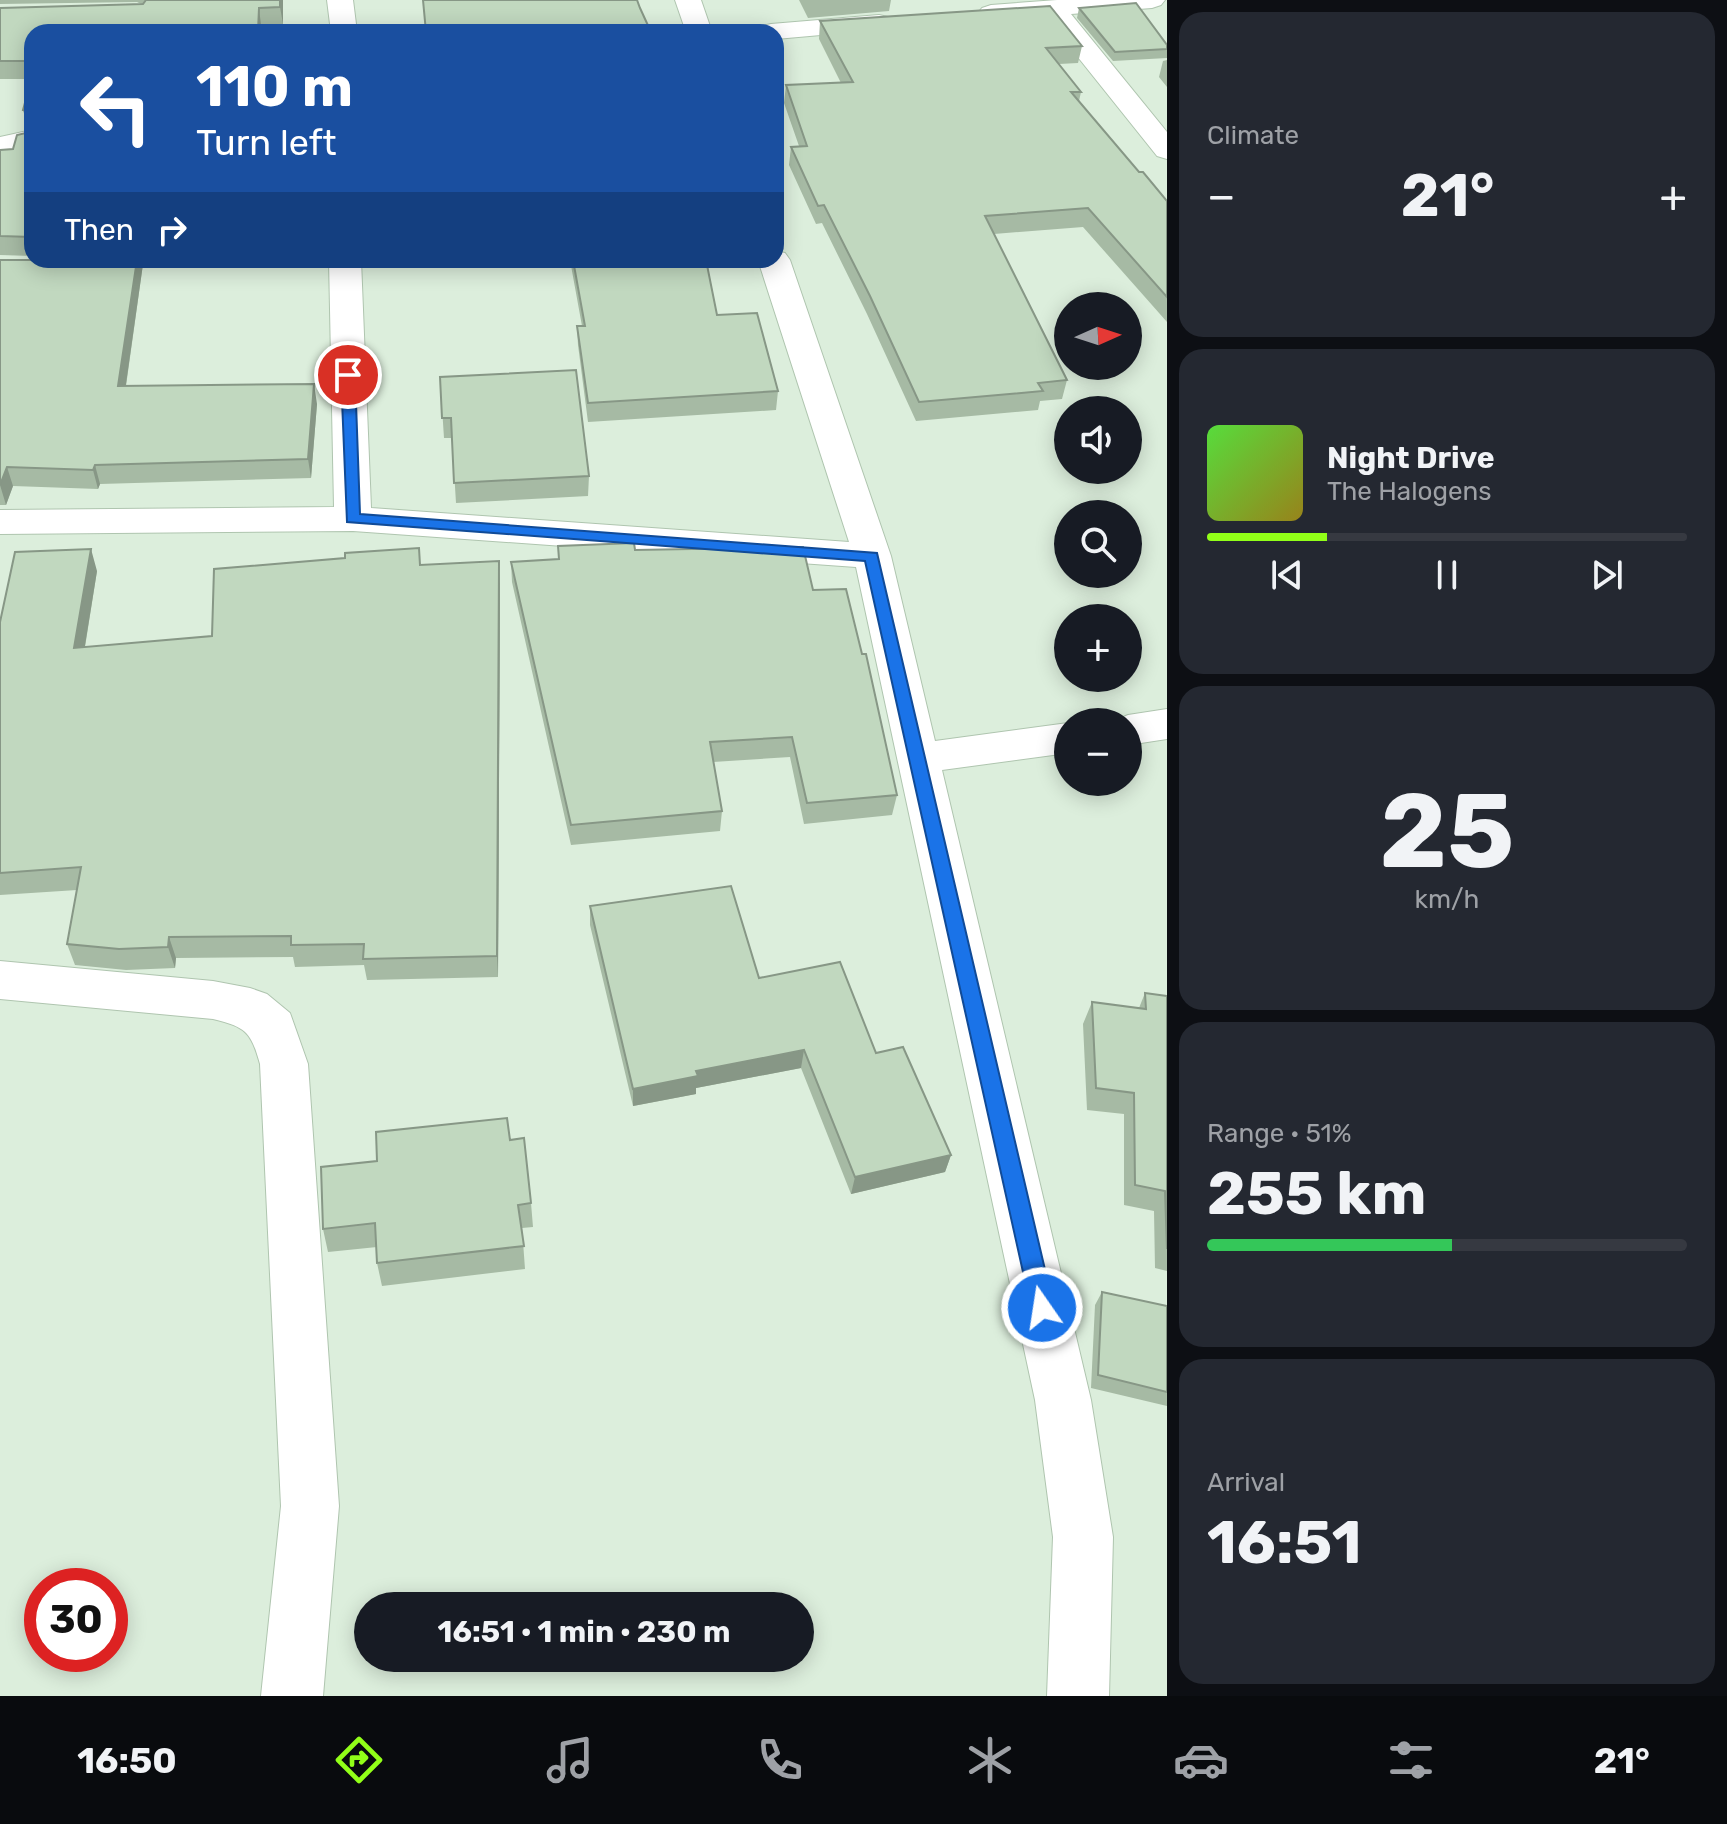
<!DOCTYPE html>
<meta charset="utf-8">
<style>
:root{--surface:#171b24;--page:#242831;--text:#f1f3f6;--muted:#9ea1a6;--line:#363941;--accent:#92ff18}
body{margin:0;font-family:Rubik,sans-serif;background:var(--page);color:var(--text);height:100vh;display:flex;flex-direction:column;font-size:30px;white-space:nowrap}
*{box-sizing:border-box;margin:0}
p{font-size:26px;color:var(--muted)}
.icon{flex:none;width:44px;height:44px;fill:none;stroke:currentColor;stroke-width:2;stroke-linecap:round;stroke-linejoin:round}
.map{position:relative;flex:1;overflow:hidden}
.sheet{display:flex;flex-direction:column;gap:12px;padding:12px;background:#0d0f14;width:560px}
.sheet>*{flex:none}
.hud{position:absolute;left:24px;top:24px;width:760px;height:244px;border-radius:24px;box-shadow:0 4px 20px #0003;background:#1a4fa0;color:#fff;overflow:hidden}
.needle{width:52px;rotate:87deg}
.fabs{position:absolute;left:1054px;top:292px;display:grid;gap:16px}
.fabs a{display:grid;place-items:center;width:88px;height:88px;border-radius:50%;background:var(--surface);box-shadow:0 4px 20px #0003;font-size:40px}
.speed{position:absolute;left:24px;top:1568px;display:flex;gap:16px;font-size:40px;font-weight:700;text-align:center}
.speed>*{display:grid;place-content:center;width:104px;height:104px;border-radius:50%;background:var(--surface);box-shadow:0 4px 20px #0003;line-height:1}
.speed .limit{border:12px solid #d22;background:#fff;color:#111}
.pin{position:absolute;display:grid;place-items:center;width:68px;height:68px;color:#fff;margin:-34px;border:4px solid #fff;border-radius:50%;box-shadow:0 2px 8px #0007}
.me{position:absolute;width:88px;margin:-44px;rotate:347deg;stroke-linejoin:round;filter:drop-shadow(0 0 6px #0008)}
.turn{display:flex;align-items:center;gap:28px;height:168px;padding:0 40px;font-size:36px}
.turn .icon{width:104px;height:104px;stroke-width:2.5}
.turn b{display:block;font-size:56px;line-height:68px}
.then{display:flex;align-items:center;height:76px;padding:0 40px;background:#0003;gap:16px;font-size:30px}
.big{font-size:60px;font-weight:700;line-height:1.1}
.sheet .widget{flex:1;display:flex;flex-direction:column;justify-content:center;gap:12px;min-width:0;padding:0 28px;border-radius:24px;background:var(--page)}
.sheet .dial{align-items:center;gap:0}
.dial b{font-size:104px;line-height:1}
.song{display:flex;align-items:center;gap:24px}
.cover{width:96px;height:96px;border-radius:12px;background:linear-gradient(135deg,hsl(110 70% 55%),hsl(50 70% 35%))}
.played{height:8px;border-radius:4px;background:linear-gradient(90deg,var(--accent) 25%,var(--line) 25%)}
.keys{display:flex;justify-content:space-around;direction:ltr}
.heat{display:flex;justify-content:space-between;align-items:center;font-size:44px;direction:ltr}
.charge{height:12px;border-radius:6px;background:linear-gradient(90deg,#34c759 51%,var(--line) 0)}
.trip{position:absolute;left:354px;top:1592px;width:460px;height:80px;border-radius:40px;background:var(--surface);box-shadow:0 4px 20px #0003;font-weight:700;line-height:80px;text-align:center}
.dock{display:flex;height:128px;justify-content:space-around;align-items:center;background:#090b0e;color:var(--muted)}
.dock .icon{width:56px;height:56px}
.dock .on{color:var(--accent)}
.dock b{font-size:36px;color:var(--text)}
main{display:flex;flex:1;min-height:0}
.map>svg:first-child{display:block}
.residential{fill:#dceedc;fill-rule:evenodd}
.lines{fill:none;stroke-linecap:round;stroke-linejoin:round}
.minor-casing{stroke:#afc5af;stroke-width:2}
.minor{fill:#fff;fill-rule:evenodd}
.wall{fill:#a6baa4}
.shaded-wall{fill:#879786}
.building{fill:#c1d8bf;stroke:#879786;stroke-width:2}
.route{fill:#1a73e8;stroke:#114b97;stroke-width:2}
</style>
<main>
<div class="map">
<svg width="1167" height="1696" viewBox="0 0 1167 1696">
<rect width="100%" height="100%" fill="#eaf6ea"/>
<path class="residential" d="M0,0H1167V1696H0ZM32,32H776V260H32ZM1068,306H1128V366H1068ZM1068,410H1128V470H1068ZM1068,514H1128V574H1068ZM1068,618H1128V678H1068ZM1068,722H1128V782H1068ZM42,1586H110V1654H42ZM368,1606H800V1658H368Z"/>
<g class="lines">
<defs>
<path id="minor" d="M327,0H353L357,32H331Z
M675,0H701L712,32H686Z
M1057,0H1165L1161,5L1152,8L1071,14L1167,132V159L1157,156L1045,16L991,21L982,18L978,13L982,8L991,5Z
M879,15L888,17L892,23L888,29L776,39V32H758L762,26L771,24Z
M32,130V148L0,155V137Z
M776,251L785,253L790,260L891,556L935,741L1068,723V753L942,770L1091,1400L1113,1537L1109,1696H1047L1053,1537L1035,1400L856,567L353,531L0,534V510L334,507L329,260H361L371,508L849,542L758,260H776Z
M1167,709V739L1128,745V722H1112L1128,715Z
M0,961L213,981L250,988L267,994L290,1013L308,1064L339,1506L323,1696H261L281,1506L260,1064C251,1032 246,1027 213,1019L0,999Z"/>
</defs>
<use href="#minor" class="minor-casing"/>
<use href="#minor" class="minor"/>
</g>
<path class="wall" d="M0,0H283V24L32,32V256L0,255V150L13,149L30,132V128H28L23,110L31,79H0V8L141,4L137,2L0,4Z
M799,0H891L889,11L808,18Z
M1079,8L1167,45V58L1113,61L1077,18Z
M820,21L1082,46L1078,63L1059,64L1081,92L1079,101L1139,172L1167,201V322L1083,227L994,234L1067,380L1062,399L1040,401L1038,410L916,421L867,314L822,223L816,224L789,165L791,147L799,146L784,103L786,85L841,83L819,39Z
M1167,60V87L1159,77L1163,61Z
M0,260H148L147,264H143L126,386L317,404L311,478L100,484L98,489L13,486L6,505H0Z
M570,260H706L717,315L778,391L776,410L588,422L578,345L577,326H582Z
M440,377L589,476L588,496L456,503L452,438H444Z
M558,546L635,550L813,590L897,795L892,815L804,824L790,757L713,762L722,811L720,831L571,845L512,582L511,562L558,559Z
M421,565L500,583L498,977L367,980L364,965L295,967L293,957L176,958L175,968L126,970L75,965L67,944L77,890L0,895V622L97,571L85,647L212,636Z
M590,906L759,978L876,1053L951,1155L945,1172L851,1194L801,1068L696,1088V1094L633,1106L590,925Z
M1145,993L1167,996V1271L1155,1268L1154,1211L1124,1205V1114L1087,1110L1083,1024L1092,1002L1139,1008Z
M510,1140L531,1203L533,1227L522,1228L525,1269L382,1286L377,1263V1247L328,1252L323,1229L377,1161Z
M1102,1292L1167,1306V1406L1091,1388L1095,1305Z"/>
<path class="shaded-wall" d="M280,0H283V24L280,7Z
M259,8L261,25V32H258Z
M137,260H142L143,264L123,405L118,386Z
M314,384L317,404L311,478L308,459Z
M95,465L100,484L98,489L93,470Z
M7,467L13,486L6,505L0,485Z
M91,549L97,571L81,670L74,648Z
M499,561L500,583L498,977L497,956Z
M169,937L176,958L175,968L168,947Z
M804,1050L801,1068L696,1088V1094L633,1106V1089L696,1071Z
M951,1155L945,1172L851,1194L855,1177Z"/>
<path class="building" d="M146,0H280V7L259,8L258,32H32V61H0V8L143,4Z
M423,0H637L640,8L651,32H426Z
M1136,3L1167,45V49L1115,52L1079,8Z
M1050,6L1082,46L1046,48L1081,92H1071L1139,172H1143L1167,201V297L1088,208L985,216L1067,380L1038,383L1043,391L919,402L870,296L824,205L818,206L791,147L807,146L786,85L853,82L820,21Z
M32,77V237L0,236V150L13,149L17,135L30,132V112L23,110Z
M0,260H137L118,386L314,384L308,459L95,465L93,470L7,467L0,485Z
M573,260H706L717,315L757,313L778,391L588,403L577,326H585Z
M576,370L589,476L454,483L451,418H442L440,377Z
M634,543L635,550L803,547L813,590L846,589L862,654H866L897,795L807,803L792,737L710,742L722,811L571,825L511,562L559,559L558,546Z
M419,548L420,565L499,561L497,956L363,959L364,944L291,945V936L169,937L168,947L119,949L67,944L81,867L0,873V622L15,552L91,549L74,648L212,636L214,569L345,558V553Z
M731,886L759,978L840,962L876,1053L903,1047L951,1155L855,1177L804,1050L696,1071L698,1076L633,1089L590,906Z
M1145,993L1167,996V1249L1165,1191L1135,1185L1134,1093L1096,1088L1092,1002L1146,1009Z
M507,1118L510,1140L524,1138L531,1203L518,1205L524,1246L377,1263L375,1223L323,1229L321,1167L377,1161L376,1132Z
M1102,1292L1167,1306V1392L1098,1375Z"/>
<path class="route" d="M348,371L355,375L360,514L877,553L1054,1308L1050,1316L1042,1319L1034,1316L1031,1308L865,561L347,522L341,375Z"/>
</svg>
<div class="fabs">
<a><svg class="needle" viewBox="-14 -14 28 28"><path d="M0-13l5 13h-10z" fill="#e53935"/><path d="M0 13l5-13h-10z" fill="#9ea1a6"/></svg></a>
<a><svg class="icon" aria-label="sound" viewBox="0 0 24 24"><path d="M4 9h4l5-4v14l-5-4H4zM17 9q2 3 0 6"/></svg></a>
<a><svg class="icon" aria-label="search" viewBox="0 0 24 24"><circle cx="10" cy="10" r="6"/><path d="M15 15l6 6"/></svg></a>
<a>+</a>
<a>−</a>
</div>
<div class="speed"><div class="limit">30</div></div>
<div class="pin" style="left:348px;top:375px;background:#d93025"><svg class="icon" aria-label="arrive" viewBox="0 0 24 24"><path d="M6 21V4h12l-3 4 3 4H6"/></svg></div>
<svg class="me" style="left:1042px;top:1308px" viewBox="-20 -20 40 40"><circle r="17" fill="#1a73e8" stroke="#fff" stroke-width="3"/><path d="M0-11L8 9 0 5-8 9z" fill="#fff"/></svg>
<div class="trip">16:51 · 1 min · 230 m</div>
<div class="hud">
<div class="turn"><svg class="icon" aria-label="left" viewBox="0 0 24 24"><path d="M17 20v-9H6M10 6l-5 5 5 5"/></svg><div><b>110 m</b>Turn left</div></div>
<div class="then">Then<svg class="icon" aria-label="right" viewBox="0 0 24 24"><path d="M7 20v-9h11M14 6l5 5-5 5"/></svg></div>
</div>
</div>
<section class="sheet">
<div class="widget"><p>Climate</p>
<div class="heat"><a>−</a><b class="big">21°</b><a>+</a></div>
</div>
<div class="widget">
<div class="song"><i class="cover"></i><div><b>Night Drive</b><p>The Halogens</p></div></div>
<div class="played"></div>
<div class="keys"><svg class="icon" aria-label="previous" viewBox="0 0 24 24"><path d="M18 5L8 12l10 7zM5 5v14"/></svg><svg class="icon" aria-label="pause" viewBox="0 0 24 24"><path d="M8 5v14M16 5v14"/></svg><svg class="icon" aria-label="next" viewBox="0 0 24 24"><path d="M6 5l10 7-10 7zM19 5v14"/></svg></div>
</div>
<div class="widget dial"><b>25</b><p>km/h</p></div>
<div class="widget"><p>Range · 51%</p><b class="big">255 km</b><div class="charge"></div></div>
<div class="widget"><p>Arrival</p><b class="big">16:51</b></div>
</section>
</main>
<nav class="dock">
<b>16:50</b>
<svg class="icon on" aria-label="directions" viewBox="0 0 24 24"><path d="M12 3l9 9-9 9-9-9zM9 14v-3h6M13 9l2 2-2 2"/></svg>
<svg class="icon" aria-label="music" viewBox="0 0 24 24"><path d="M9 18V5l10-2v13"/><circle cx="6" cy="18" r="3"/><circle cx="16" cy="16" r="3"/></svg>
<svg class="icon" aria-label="phone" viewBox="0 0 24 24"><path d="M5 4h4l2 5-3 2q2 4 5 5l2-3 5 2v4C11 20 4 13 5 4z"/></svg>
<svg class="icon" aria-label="climate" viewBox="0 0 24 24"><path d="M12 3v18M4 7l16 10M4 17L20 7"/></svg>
<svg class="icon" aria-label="car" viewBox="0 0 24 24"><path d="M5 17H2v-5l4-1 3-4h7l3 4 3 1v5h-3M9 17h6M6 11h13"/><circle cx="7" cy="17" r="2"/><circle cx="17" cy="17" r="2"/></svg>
<svg class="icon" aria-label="filters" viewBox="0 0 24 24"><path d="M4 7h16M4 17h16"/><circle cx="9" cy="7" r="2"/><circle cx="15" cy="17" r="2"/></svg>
<b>21°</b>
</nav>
